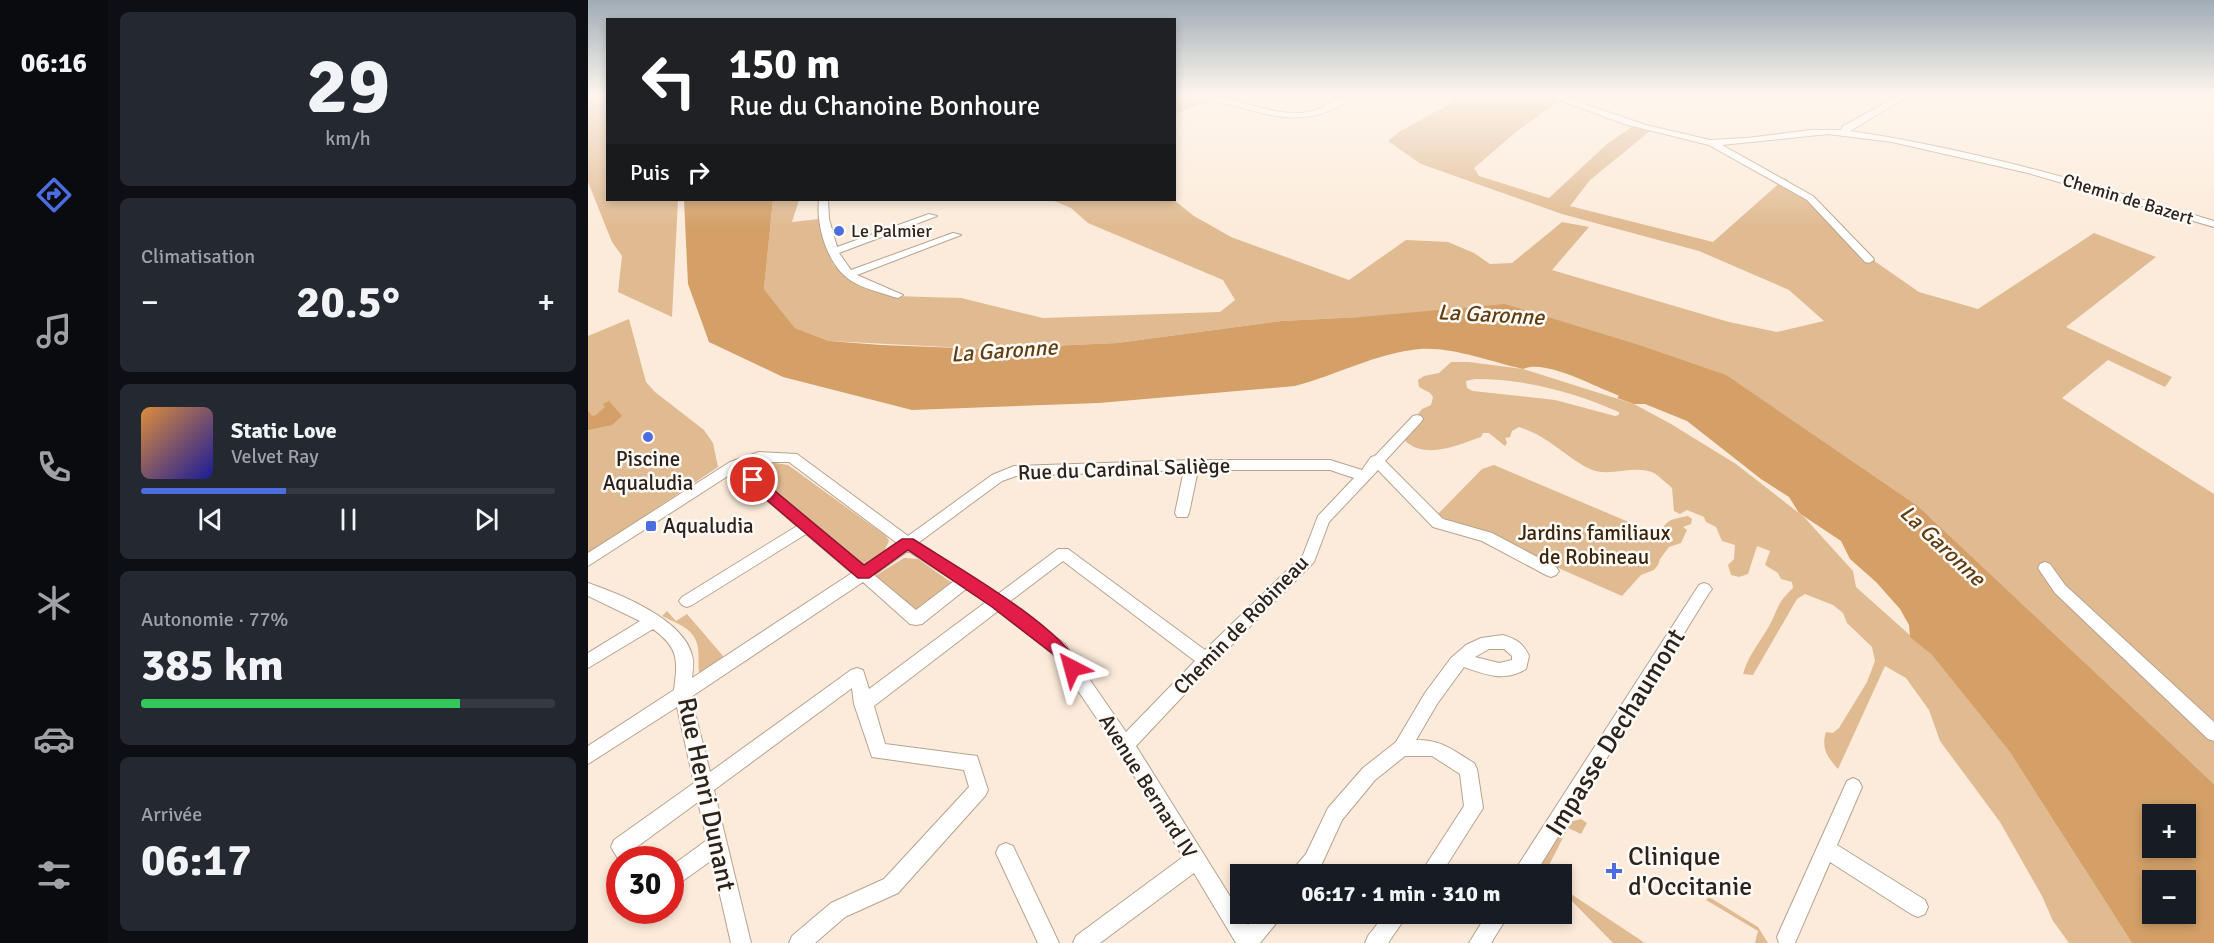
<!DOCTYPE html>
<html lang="fr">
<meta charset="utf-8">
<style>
:root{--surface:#171b24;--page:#242831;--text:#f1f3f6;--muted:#9ea1a6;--line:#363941;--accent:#4b6de0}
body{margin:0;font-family:Signika,sans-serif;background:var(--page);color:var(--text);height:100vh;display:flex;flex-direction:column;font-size:22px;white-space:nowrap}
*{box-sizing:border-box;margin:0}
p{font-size:20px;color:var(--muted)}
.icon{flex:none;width:33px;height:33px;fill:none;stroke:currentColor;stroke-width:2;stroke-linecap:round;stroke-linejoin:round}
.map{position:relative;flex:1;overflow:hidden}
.details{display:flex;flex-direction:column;gap:12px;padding:12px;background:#0d0f14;width:480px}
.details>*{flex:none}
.guide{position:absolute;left:18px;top:18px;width:570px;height:183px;border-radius:0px;box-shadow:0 3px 9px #0003;background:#202124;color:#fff;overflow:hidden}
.tools{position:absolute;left:1554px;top:804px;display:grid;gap:12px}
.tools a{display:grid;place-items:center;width:54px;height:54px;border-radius:0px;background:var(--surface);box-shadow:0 3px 9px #0003;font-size:30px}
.speed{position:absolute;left:18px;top:846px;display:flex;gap:12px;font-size:30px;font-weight:700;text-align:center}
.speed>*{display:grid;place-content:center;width:78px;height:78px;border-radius:50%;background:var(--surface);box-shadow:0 3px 9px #0003;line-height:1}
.speed .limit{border:9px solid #d22;background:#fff;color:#111}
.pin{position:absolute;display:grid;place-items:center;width:51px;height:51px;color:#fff;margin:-26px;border:3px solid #fff;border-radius:50%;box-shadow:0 2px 6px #0007}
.me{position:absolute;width:66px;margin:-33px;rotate:321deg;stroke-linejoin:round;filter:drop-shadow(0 0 4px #0008)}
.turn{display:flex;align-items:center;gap:21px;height:126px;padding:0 24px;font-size:27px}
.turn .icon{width:78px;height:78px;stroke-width:2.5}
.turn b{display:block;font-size:42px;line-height:51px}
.then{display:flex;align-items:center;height:57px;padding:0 24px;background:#0003;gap:12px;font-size:22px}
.big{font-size:45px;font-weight:700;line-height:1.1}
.details .widget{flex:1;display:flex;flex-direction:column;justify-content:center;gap:9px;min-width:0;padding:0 21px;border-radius:9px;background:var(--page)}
.details .dial{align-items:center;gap:0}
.dial b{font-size:78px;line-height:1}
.song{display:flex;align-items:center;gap:18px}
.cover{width:72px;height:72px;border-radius:9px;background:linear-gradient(135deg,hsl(30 70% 55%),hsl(240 70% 35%))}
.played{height:6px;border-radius:3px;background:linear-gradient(90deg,var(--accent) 35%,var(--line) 35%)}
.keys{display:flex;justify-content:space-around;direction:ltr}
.heat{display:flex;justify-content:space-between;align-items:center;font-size:33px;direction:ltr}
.charge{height:9px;border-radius:4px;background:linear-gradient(90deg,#34c759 77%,var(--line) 0)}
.trip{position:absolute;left:642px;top:864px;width:342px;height:60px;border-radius:0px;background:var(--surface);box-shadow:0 3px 9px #0003;font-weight:700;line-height:60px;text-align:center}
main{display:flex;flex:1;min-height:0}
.dock{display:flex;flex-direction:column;width:108px;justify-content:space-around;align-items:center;background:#090b0e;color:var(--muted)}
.dock .icon{width:42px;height:42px}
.dock .active{color:var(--accent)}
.dock b{font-size:27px;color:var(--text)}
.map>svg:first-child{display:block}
.green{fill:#e0ba91;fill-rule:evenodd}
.water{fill:#d4a068;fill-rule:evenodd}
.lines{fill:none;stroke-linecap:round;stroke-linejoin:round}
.minor-casing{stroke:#b7a38f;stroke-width:2}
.minor{fill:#fff;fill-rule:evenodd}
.route{fill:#e11d48;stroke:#92132f;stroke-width:1.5}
.poi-dot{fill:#4b6de0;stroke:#fffaf6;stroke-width:2}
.labels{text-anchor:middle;stroke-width:5;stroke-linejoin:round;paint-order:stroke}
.far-street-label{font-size:18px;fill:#2c241c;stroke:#fffaf6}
.far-poi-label{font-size:18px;fill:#2c241c;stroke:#fffaf6;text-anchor:start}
.poi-label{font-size:21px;fill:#2c241c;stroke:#fffaf6}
.street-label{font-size:21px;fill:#2c241c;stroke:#fffaf6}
.park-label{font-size:21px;fill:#3b260d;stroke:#fffaf6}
.water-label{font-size:22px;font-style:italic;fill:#613e12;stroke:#fffaf6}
.near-street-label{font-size:26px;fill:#2c241c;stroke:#fffaf6}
.near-poi-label{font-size:26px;fill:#2c241c;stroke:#fffaf6;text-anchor:start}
</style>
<main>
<nav class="dock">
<b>06:16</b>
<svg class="icon active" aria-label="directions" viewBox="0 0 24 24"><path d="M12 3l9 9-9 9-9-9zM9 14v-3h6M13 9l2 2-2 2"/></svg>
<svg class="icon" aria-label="music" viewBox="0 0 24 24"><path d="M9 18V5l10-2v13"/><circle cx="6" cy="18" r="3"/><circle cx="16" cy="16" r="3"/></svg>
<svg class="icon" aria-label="phone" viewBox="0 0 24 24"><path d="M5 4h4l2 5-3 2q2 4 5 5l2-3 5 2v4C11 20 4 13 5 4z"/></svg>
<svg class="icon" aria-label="climate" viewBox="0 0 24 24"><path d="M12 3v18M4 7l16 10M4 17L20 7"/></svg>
<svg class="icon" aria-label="car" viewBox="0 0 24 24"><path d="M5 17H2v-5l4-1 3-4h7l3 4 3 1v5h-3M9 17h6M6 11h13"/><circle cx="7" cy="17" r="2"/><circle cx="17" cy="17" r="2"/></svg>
<svg class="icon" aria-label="filters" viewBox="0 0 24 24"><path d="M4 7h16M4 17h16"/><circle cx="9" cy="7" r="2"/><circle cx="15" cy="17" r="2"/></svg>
</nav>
<section class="details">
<div class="widget dial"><b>29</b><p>km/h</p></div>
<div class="widget"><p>Climatisation</p>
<div class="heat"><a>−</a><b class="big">20.5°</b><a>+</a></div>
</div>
<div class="widget">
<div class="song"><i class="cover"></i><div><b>Static Love</b><p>Velvet Ray</p></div></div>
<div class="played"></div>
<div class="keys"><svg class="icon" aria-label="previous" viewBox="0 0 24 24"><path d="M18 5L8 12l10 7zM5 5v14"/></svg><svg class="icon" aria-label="pause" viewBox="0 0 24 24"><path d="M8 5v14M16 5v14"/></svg><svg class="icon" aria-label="next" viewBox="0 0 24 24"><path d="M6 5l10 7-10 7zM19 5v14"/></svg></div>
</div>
<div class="widget"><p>Autonomie · 77%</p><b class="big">385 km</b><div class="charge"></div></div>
<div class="widget"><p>Arrivée</p><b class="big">06:17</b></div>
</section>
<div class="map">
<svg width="1626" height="943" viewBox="0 0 1626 943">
<rect width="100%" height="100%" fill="#fcebda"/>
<path class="green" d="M0,95H19L20,200H90L84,317L30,292L34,256L24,242L0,182Z
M587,95H610L626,99L587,114Z
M877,95H889L905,101C924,91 951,93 971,101L928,132L886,168L891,176L961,198L1019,144L1045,126L1062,131L1002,180L982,206L1125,242L1197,178L1282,258L1331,292L1390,309L1506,233L1568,257L1478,327L1584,377L1577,387L1520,360L1474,398L1626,494V784L1330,506L1186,408L773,317L693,321L529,343L397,349L241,341L207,328L176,289L185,200H211L204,222L231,219L233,234L245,264L266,280L306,296L373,298L455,318L632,312L647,300L635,280L500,223L483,208L464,200H586L606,216L643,237L761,280L818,240L860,242L886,253L902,264L924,263L974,222L1001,227L964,270L1141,322L1189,332L1236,321L1201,290L1111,251L974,214L833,164L800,141L811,132Z
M41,319L58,382L67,392L116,430L125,443L130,467L0,554V336Z
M863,362H881L935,369L1046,404L1083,424L1148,464L1216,517L1265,571L1268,587L1343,654L1421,751L1544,943H1481L1465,921L1454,896L1412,822L1352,741L1341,710L1318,678L1297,666L1250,769C1239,757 1233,748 1238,732L1245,733L1251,728L1279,682L1287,661L1284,647L1259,623L1255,613L1245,605L1217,594L1209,599L1165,675L1155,674C1160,656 1171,643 1180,628C1191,609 1187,605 1205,588L1204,582L1193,579L1190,573L1177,565L1182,551L1169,546L1160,574L1151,577L1143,575L1140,565L1146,559L1147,545L1134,541L1128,527L1118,522L1116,517L1099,510L1092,514L1086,511L1084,488C1078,483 1072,477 1066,473C1046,464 1021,478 1002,469C976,456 961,436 931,427L924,431L922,437L917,438L919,443L917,446L901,433H895L893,437C869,445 839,460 817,441L830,414L834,409L843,405L845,397L842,393L831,387L830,380L836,376L851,373ZM887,379C938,379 985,392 1031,412V415L1027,416L967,400L885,391L879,388L878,381Z
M181,462L200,465L298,536L301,541L296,551L275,566L159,467Z
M906,465L1069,534C1084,518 1077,521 1100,516L1104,519L1103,524L1095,527L1099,530L1093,543L1081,547L1072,559L1070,565L1066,570L1053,575L1034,596L849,515L894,469Z
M316,558L330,559L367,585L329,611L287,576Z
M79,611L88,621L99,614L135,656V659L111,673C110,665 111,656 110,648C108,629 88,623 74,616Z
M993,819L999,823L993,834L980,828L961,865L971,871L970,874H957L950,868L978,823Z
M974,888L1057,943H1025L974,891Z
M1121,897L1170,927L1180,943H1167L1170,931L1118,900Z"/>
<path class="water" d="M96,200H185L176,289L207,328L241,341L293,345L397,349L529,343L693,321L773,317L917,304L1051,345L1138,375L1330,506L1626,784V943H1544L1421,751L1343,654L1322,637L1321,625L1312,609L1288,582L1262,559L1253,541L1211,513L1201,497L1173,479L1099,421L1057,404H1046L1029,398L1031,396L1027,394C1005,386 957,359 935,369C903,362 866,347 832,349C788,353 749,375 707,386L511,403L324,410L195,377L121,342L100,284ZM1564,814H1598V848H1564ZM1564,880H1598V914H1564Z
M21,401L34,416L24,425L0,430V411L4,416L8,415L17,407L15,404Z"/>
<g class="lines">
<defs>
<path id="minor" d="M612,95C644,95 673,112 705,113C734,115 744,95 767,95C728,127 692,119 648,106C636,103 622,101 612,95Z
M958,95H970L1058,125L1122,140L1159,138L1223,130H1253L1255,126L1312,95H1322L1262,131C1386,149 1506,185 1626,221V227L1440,173L1304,142L1240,134L1134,145L1225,196L1285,258L1286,260L1281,263L1277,262L1219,200L1121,145L1036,124Z
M231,200H240L241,219L249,247L341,214L349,216L251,253L263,270L365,233L373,235L269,275L315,295L310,298L306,297C292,292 275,289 262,280C239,264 228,226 231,200Z
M829,415L833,416L835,419L833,422L797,461L855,519L904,533L968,567L971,571L968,575L963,577L958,575L894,541L845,527L790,470L741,522L726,562L624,665L548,746L660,925L670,914H693L690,921L672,943H648L606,873L512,943H485L488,936L595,857L531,751L465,654L410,611L286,706L297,744L389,756L400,790L397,796L310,893L257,917L227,943H201L204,936L243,903L296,879L381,787L376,770L284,757L266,704L264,688L126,790L163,943H143L124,860L82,890V867L119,840L110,802L46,849L52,860H32V862L23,847L26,840L106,783L89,707L0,764V746L86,690C90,660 91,648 65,629L0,668V653L52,621L0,596V583C32,594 95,619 104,655C106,662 105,670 104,678L264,573L218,534L104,605L99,607L94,605L91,601L94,597L209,526L146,472L0,566V553L142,462L171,452L209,454L320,536L404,475L426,466L604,460H742L774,470L783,457L787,456L825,416ZM172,462H201L309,543L276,566L157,466ZM596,470L587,513L589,517H599L601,513L610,470H742L766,478L730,516L715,555L617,650L480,549H470L410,594L330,543L414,481L428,476ZM320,551L366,581L328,610L286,575ZM475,561L607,661L538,732L477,644L421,602ZM275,582L322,624L328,625L334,624L378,589L398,602L281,689L275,670L269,668L263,670L122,772L103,697Z
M1457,562L1462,564L1477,585L1626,722V741L1620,739L1467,593L1450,568L1452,564Z
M1116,583L1121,585L1124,589L1121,593L947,874H926L929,867L1111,585Z
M915,635C928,639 935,643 941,656L938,669C917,682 898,675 876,667L849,704L828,740C855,740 864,750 886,763L889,769L895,808L853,874H832L876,806L872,774L844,756H817L787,780L754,820L732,868L726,874H704L707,867L718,854L740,808L775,768L808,742L837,693L863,658L878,645L893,638ZM901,649H916L924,656V660L911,663L887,657Z
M1265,778L1271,781L1274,787L1249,845L1337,900L1340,907L1337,914L1330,917L1323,914L1242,862L1207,943H1191L1189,937L1192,930L1259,781Z
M418,843L425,846L471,943H450L408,853L411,846Z
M797,914H820L800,943H777L780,936Z
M899,914H921L903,943H881Z"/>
</defs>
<use href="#minor" class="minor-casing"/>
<use href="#minor" class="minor"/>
</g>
<linearGradient id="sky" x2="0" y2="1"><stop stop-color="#a0acb5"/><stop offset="0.42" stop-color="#fef6ee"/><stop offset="1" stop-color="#fef6ee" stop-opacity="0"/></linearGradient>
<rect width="1626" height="227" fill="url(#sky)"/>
<path class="route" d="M165,475L170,477L276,565L314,539H325C367,566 472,625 493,668L490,673L484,675L478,673L465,654L404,607L320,550L281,578H270L160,484L158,480L160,477Z"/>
<g class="poi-dot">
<circle cx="251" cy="231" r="6"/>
<circle cx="60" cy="437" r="6"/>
<rect x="57" y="520" width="12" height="12" rx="3"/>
<path d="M1023 862h6v6h6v6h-6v6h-6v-6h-6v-6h6z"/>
</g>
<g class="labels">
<g class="far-street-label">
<text transform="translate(1540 199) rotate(17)" y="6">Chemin de Bazert</text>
</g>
<g class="far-poi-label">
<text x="263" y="237">Le Palmier</text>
</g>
<g class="poi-label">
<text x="60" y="466">Piscine<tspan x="60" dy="24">Aqualudia</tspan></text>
<text x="75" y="533" text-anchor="start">Aqualudia</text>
</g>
<g class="street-label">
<text transform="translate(536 469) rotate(-2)" y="7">Rue du Cardinal Saliège</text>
<text transform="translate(653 625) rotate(-46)" y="7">Chemin de Robineau</text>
<text transform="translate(560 786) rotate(58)" y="7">Avenue Bernard IV</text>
</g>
<g class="park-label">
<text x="1006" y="540">Jardins familiaux<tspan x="1006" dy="24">de Robineau</tspan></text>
</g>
<g class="water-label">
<text transform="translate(903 314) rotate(3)" y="8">La Garonne</text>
<text transform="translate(416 350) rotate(-4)" y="8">La Garonne</text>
<text transform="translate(1355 545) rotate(43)" y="8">La Garonne</text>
</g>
<g class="near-street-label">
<text transform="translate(1027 732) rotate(-58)" y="9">Impasse Dechaumont</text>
<text transform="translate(119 794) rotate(78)" y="9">Rue Henri Dunant</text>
</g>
<g class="near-poi-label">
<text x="1040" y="865">Clinique<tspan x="1040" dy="30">d'Occitanie</tspan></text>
</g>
</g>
</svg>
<div class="tools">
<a>+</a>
<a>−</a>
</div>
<div class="speed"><div class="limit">30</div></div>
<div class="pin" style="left:165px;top:480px;background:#d93025"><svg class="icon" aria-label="arrive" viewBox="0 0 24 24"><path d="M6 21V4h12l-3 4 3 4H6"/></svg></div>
<svg class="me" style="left:484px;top:668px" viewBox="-20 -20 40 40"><path d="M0-17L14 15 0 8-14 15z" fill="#e11d48" stroke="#fff" stroke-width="4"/></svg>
<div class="trip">06:17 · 1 min · 310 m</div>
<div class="guide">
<div class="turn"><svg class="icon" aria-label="left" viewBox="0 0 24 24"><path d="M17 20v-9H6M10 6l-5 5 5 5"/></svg><div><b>150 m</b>Rue du Chanoine Bonhoure</div></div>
<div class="then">Puis<svg class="icon" aria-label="right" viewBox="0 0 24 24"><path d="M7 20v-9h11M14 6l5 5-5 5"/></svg></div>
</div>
</div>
</main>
